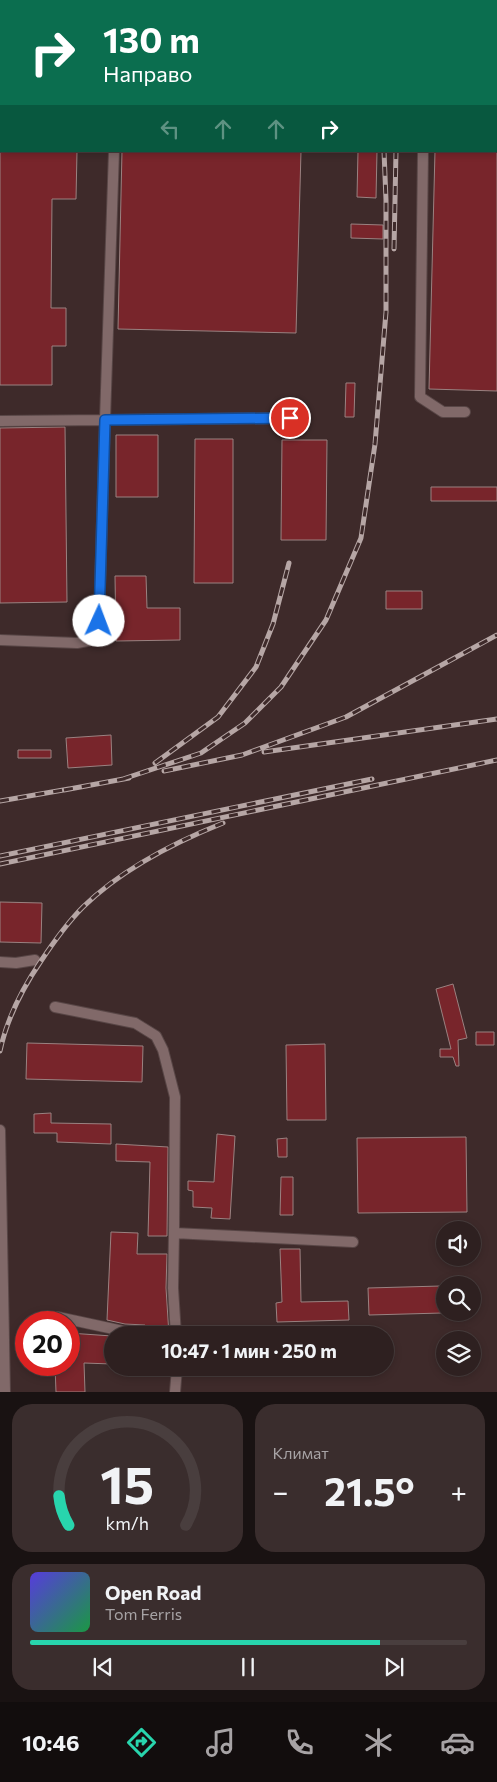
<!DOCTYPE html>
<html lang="ru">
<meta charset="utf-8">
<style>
:root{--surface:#2e2020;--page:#3a2d2d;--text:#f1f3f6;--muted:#a7a3a5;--line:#493e3e;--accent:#28d5ad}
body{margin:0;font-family:Commissioner,sans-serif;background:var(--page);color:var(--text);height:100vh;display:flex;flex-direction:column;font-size:19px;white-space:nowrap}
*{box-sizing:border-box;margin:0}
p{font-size:16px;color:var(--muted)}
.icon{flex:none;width:28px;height:28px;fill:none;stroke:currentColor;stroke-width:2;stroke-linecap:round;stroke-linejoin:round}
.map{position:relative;height:1392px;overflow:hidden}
.drawer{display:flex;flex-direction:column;gap:12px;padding:12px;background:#191212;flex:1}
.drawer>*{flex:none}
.top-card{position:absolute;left:0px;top:0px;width:498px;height:152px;box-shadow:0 2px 8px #0003,0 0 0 1px var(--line);background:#0b6e4f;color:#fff;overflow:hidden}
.fabs{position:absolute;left:436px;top:1221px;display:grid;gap:10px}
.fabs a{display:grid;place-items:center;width:45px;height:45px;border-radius:50%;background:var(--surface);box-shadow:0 2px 8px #0003,0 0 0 1px var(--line);font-size:25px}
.speed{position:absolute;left:15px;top:1311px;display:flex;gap:10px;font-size:25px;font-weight:700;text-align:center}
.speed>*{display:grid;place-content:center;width:65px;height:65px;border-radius:50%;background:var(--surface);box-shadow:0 2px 8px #0003,0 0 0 1px var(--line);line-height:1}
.speed .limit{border:8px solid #d22;background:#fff;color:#111}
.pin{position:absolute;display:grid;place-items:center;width:42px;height:42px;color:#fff;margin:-21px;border:2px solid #fff;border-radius:50%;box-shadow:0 1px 5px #0007}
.me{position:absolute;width:55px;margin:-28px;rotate:2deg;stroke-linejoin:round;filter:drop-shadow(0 0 4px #0008)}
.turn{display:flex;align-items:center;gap:18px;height:105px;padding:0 20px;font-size:22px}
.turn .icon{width:65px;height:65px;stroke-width:2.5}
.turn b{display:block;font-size:35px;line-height:42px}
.lanes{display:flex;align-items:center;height:48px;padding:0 20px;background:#0003;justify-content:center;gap:25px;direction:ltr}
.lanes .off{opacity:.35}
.big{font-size:38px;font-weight:700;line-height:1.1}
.drawer .tile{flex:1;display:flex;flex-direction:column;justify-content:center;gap:8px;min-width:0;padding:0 18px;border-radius:20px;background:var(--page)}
.drawer .dial{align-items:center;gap:0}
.dial svg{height:130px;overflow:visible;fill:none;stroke:var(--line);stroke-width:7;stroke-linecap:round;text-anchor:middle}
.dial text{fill:var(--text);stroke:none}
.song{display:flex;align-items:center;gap:15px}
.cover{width:60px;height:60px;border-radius:8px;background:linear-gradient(135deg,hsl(250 70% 55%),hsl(140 70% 35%))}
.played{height:5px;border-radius:2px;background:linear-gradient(90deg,var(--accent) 80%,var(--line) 80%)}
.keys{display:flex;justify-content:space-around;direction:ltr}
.heat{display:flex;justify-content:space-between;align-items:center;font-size:28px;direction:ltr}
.drawer .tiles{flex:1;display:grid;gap:12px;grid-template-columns:1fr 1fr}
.tile:last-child{grid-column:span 2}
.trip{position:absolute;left:104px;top:1326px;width:290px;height:50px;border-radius:25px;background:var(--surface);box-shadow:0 2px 8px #0003,0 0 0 1px var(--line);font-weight:700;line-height:50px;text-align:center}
.tabs{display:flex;height:80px;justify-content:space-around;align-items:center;background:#120d0d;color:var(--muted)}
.tabs .icon{width:35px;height:35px}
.tabs .selected{color:var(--accent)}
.tabs b{font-size:22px;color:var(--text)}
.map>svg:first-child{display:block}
.building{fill:#78252b;stroke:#9a8281}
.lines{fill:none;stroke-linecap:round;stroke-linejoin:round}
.minor-casing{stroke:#584646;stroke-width:12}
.minor{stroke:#816969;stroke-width:10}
.rail-casing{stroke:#b6a6a5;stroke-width:5}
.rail{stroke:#3e2a2a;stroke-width:3;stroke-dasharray:9;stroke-linecap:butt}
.route-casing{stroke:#114b97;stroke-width:12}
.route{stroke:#1a73e8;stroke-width:9}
</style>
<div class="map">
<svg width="497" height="1392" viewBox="0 0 497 1392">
<rect width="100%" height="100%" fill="#3e2a2a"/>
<path class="building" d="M0,151H77L76,199H52L51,308H66V346H52V385H0Z
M122,151H301L296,333L118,329Z
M358,151H377L376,198L357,197Z
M435,151H497V391L429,389Z
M351,224L383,225V239L351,238Z
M346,383H355L354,417H345Z
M65,427L67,602L0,603V428Z
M116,435H158V497H116Z
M195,439H233V583H194Z
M282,440H327L326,540H281Z
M431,487H497V501H431Z
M115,576H146L147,608H180V640L116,641Z
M386,591H422V609H386Z
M111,735L112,765L68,768L66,738Z
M18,750H51V758H18Z
M0,902L42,903L41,943L0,942Z
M453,984L467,1038L458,1040L459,1066H456L453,1057H440V1049H451L436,989Z
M476,1032H494V1045H476Z
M27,1043L143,1046L142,1082L26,1079Z
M325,1044L326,1120H287L286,1045Z
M51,1113V1123L111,1124V1144L57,1142V1133H34V1114Z
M217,1134L235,1136L230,1219L211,1218L212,1208L193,1207V1191L188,1190V1181L214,1182Z
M466,1137L467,1212L358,1213L357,1138Z
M287,1138V1157H278L277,1139Z
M116,1144L168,1147L167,1236H148L150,1162L116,1161Z
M281,1177H293V1215H280Z
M111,1232L138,1233L137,1254H167L166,1288L169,1335H145V1325L125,1324L107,1320Z
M280,1249H300L301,1302L348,1301L349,1320L277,1322L276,1303L282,1302Z
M441,1286V1287H445V1297L441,1298L442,1313L369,1315L368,1288Z
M69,1333L112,1336V1364L84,1363L85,1392H56L55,1366L69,1365Z"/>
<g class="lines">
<defs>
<path id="minor" d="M0,73H1
M496,134H497
M423,151L420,397L443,412H465
M0,421L105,420L114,151
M0,640L77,643L93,640L99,621L105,420L290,418
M0,962L16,963L35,960
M55,1007L135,1023L156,1036L163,1050L175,1097L174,1233
M0,1130L5,1392
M58,1317L123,1331L131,1335
M176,1335L173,1288L174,1233L353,1242
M175,1392L177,1368"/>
</defs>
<use href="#minor" class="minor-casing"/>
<use href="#minor" class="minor"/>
<defs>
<path id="rail" d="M375,0V1
M399,1V0
M394,249L396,151
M264,752L497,719
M155,763L218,717L256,667L273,624L289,563
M164,771L242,755L346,717L497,635
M123,779L201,753L245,723L281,687L326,620L361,538L375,444L386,312V200L384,151
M64,790L129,778
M0,801L69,789
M0,856L372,779
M0,864L497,760
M0,1051C7,1018 22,989 41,961C53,943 67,923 83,907C122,869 173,843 223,823"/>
</defs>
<use href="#rail" class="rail-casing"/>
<use href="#rail" class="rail"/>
</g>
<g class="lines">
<defs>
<path id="route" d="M99,621L105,420L290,418"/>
</defs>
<use href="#route" class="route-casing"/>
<use href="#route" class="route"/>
</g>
</svg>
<div class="fabs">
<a><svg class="icon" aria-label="sound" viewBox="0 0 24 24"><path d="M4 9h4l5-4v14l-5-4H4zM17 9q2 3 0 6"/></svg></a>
<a><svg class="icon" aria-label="search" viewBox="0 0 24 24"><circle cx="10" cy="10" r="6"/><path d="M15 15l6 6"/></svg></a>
<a><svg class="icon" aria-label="layers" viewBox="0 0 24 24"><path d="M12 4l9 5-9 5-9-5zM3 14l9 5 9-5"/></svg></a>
</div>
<div class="speed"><div class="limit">20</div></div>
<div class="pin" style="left:290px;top:418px;background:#d93025"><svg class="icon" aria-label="arrive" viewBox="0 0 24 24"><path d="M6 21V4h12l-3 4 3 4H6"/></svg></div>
<svg class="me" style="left:99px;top:621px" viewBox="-20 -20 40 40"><circle r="19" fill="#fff"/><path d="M0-13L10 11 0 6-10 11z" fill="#1a73e8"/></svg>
<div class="trip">10:47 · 1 мин · 250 m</div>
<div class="top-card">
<div class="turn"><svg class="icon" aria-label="right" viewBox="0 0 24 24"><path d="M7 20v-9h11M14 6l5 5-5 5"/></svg><div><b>130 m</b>Направо</div></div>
<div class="lanes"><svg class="icon off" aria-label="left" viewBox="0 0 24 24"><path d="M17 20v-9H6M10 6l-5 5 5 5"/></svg><svg class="icon off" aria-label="ahead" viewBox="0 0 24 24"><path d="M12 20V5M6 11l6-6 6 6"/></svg><svg class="icon off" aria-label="ahead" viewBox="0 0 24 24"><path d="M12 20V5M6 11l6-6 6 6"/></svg><svg class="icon" aria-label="right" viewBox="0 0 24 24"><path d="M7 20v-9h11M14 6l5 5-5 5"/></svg></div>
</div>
</div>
<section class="drawer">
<div class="tiles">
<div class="tile dial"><svg viewBox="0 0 100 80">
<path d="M14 69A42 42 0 1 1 86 69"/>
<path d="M14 69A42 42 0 0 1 8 51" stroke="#28d5ad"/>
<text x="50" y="56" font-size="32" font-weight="700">15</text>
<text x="50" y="72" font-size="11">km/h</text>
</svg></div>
<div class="tile"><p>Климат</p>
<div class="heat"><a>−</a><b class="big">21.5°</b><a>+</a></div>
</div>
<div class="tile">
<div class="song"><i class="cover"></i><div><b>Open Road</b><p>Tom Ferris</p></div></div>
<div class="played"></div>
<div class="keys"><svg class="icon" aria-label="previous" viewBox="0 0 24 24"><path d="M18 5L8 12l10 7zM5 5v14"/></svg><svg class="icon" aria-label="pause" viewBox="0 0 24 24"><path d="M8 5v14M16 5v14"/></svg><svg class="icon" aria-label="next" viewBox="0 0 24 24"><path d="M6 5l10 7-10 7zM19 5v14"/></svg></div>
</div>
</div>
</section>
<nav class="tabs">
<b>10:46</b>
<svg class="icon selected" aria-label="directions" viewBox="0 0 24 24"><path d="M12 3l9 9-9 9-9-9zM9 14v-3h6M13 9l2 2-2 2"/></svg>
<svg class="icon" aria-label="music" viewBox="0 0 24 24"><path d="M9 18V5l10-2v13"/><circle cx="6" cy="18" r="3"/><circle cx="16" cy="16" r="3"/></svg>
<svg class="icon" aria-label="phone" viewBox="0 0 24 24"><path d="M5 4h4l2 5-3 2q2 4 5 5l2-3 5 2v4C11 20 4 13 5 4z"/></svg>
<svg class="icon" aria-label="climate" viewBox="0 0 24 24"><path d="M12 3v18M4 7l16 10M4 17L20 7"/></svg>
<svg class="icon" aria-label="car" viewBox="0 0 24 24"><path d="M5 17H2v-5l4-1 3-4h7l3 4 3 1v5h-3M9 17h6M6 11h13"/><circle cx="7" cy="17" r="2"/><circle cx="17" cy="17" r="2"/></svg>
</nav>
